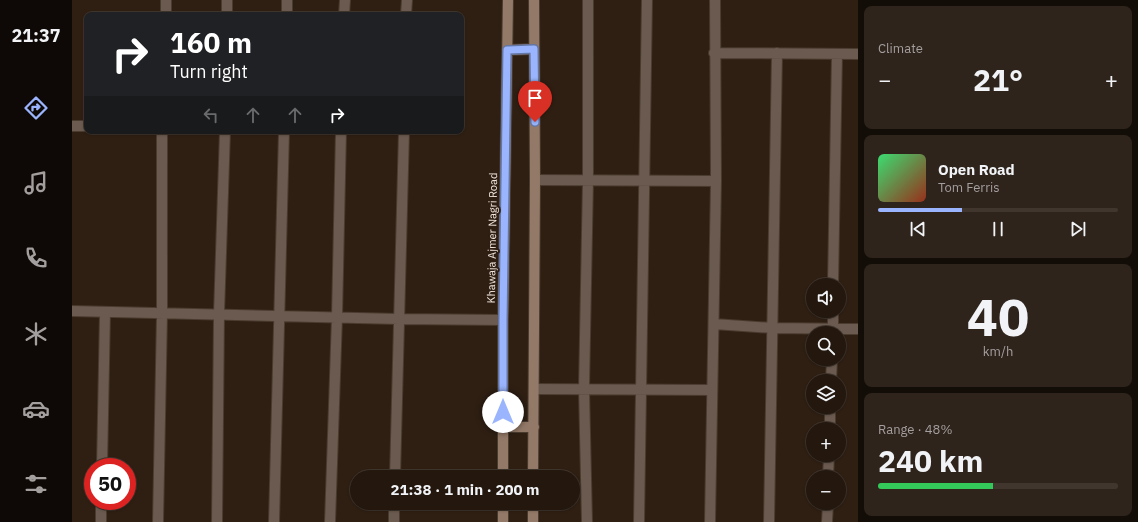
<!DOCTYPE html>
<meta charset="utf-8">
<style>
:root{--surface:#23170e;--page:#2f241c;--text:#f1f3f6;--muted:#a39f9e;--line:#40362e;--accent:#9ab5fd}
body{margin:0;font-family:"IBM Plex Sans",sans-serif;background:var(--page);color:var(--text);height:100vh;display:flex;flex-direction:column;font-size:15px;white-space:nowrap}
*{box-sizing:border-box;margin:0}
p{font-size:13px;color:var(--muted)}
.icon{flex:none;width:22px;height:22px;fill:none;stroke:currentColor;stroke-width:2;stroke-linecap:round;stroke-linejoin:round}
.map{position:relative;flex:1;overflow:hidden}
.details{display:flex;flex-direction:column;gap:6px;padding:6px;background:#130d08;width:280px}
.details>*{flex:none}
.guide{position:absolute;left:12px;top:12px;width:380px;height:122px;border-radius:8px;box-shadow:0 1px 3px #0004,0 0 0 1px var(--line);background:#202124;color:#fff;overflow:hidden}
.fabs{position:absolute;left:734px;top:278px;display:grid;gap:8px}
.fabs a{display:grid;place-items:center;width:40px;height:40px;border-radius:50%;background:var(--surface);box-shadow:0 1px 3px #0004,0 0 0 1px var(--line);font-size:20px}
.speed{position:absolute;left:12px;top:458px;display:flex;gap:8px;font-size:20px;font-weight:700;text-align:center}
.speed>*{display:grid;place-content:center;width:52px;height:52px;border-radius:50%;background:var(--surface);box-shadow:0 1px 3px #0004,0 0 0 1px var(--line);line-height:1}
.speed .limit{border:6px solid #d22;background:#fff;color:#111}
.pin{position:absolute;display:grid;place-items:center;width:34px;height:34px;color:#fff;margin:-41px -17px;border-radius:50% 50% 50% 0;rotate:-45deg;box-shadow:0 0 4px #0007}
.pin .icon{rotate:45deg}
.me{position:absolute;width:44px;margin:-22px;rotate:0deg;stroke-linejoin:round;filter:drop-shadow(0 0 3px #0008)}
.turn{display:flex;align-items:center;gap:14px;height:84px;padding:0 20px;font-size:18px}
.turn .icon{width:52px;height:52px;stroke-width:2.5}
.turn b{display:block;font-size:28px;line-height:34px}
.lanes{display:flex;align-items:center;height:38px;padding:0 20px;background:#0003;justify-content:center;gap:20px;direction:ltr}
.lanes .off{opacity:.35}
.big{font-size:30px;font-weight:800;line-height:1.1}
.details .card{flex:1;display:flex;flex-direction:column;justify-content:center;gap:6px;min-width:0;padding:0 14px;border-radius:8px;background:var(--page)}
.details .dial{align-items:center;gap:0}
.dial b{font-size:52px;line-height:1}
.song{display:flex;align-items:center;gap:12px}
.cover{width:48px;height:48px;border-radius:6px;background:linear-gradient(135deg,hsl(140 70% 55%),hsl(10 70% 35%))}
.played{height:4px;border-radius:2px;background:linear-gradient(90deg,var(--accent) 35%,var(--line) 35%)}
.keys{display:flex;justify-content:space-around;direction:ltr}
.heat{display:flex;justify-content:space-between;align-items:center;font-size:22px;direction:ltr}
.charge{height:6px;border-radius:3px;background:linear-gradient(90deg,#34c759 48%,var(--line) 0)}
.trip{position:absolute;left:278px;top:470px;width:230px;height:40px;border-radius:20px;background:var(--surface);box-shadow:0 1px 3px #0004,0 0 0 1px var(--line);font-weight:800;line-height:40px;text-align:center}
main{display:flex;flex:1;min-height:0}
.dock{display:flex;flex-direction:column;width:72px;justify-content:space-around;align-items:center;background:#0e0906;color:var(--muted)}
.dock .icon{width:28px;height:28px}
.dock .active{color:var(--accent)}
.dock b{font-size:18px;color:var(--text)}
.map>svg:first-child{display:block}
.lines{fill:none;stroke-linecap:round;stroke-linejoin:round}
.minor-casing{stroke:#4a3b2f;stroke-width:12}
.secondary-casing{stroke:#4a3b2f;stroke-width:12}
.minor{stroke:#6a5a4f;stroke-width:10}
.secondary{stroke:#937967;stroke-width:10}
.route-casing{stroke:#6476a4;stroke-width:10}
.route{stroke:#9ab5fd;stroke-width:7}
.labels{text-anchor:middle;stroke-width:4;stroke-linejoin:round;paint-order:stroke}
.street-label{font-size:11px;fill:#f1e6de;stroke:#2f1f13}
</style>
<main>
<nav class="dock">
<b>21:37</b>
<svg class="icon active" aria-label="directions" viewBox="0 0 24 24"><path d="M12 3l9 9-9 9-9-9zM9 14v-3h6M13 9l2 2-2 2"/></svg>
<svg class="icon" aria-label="music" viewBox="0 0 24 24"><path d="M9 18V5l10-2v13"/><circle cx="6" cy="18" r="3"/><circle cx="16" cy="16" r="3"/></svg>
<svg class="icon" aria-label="phone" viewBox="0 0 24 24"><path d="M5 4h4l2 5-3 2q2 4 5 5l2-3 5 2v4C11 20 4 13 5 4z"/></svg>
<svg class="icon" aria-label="climate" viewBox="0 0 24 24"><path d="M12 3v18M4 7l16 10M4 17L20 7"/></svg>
<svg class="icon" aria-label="car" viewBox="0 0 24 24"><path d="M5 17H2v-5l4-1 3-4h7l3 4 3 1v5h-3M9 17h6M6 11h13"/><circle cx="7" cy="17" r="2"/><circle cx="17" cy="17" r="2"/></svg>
<svg class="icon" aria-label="filters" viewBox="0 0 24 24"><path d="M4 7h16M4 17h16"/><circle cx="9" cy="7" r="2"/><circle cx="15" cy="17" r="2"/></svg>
</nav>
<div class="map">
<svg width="786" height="522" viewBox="0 0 786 522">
<rect width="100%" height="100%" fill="#2f1f13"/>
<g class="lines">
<defs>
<path id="minor" d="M94,15V0
M155,15V0
M215,15V0
M272,15L273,0
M334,15L335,0
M642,53L786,54
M0,126H15
M463,180L644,181
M761,285L765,54
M0,311L327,319L431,320
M642,324L701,328L786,329
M761,333V311
M759,381L760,359
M462,389L640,390
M758,429V407
M30,467L33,312
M323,477L332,131
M756,477L757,455
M29,522V501
M86,522L90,313V131
M145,522L147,314L153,131
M202,522L212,131
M258,522L265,317L269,131
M322,522V503
M515,522L512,389L516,180V0
M567,522L575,0
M638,522L644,181L643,0
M697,522L705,53
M755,522L756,503"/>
<path id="secondary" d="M435,50L462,49
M431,427H462
M431,477V320L436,0
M461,477L463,180L462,0
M431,522V503
M461,522V503"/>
</defs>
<use href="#minor" class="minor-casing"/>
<use href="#secondary" class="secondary-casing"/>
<use href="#minor" class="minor"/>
<use href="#secondary" class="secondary"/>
</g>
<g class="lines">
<defs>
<path id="route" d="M431,412V320L435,50L462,49L463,122"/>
</defs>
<use href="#route" class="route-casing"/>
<use href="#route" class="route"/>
</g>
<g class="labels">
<g class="street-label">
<text transform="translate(420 238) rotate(-89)" y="4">Khawaja Ajmer Nagri Road</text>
</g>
</g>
</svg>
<div class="fabs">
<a><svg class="icon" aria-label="sound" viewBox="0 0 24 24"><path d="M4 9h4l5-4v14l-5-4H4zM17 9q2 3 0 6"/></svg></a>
<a><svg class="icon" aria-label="search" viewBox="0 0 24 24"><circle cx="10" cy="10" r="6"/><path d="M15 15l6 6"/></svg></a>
<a><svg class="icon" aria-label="layers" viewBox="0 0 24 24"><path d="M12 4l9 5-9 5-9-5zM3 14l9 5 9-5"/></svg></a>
<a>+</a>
<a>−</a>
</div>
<div class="speed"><div class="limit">50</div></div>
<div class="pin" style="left:463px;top:122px;background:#d93025"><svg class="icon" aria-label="arrive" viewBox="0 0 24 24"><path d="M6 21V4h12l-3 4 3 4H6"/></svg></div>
<svg class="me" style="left:431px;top:412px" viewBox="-20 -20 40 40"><circle r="19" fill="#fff"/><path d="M0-13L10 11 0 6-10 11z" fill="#9ab5fd"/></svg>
<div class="trip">21:38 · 1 min · 200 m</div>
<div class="guide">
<div class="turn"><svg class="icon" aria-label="right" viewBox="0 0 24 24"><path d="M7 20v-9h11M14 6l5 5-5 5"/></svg><div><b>160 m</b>Turn right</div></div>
<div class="lanes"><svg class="icon off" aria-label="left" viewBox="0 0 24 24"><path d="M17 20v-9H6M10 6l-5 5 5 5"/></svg><svg class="icon off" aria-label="ahead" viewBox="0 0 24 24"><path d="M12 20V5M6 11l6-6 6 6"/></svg><svg class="icon off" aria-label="ahead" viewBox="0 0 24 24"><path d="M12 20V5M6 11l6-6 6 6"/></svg><svg class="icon" aria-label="right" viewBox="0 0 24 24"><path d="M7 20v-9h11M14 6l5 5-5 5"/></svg></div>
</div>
</div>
<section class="details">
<div class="card"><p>Climate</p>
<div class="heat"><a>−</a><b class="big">21°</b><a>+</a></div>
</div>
<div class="card">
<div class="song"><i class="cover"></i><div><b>Open Road</b><p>Tom Ferris</p></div></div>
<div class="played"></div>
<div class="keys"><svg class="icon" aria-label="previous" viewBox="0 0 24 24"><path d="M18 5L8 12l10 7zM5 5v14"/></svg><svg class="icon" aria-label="pause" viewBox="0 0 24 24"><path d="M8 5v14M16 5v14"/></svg><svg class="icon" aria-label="next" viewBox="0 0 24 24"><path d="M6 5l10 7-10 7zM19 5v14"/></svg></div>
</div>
<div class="card dial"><b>40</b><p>km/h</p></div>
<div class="card"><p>Range · 48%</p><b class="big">240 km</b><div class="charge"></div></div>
</section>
</main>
